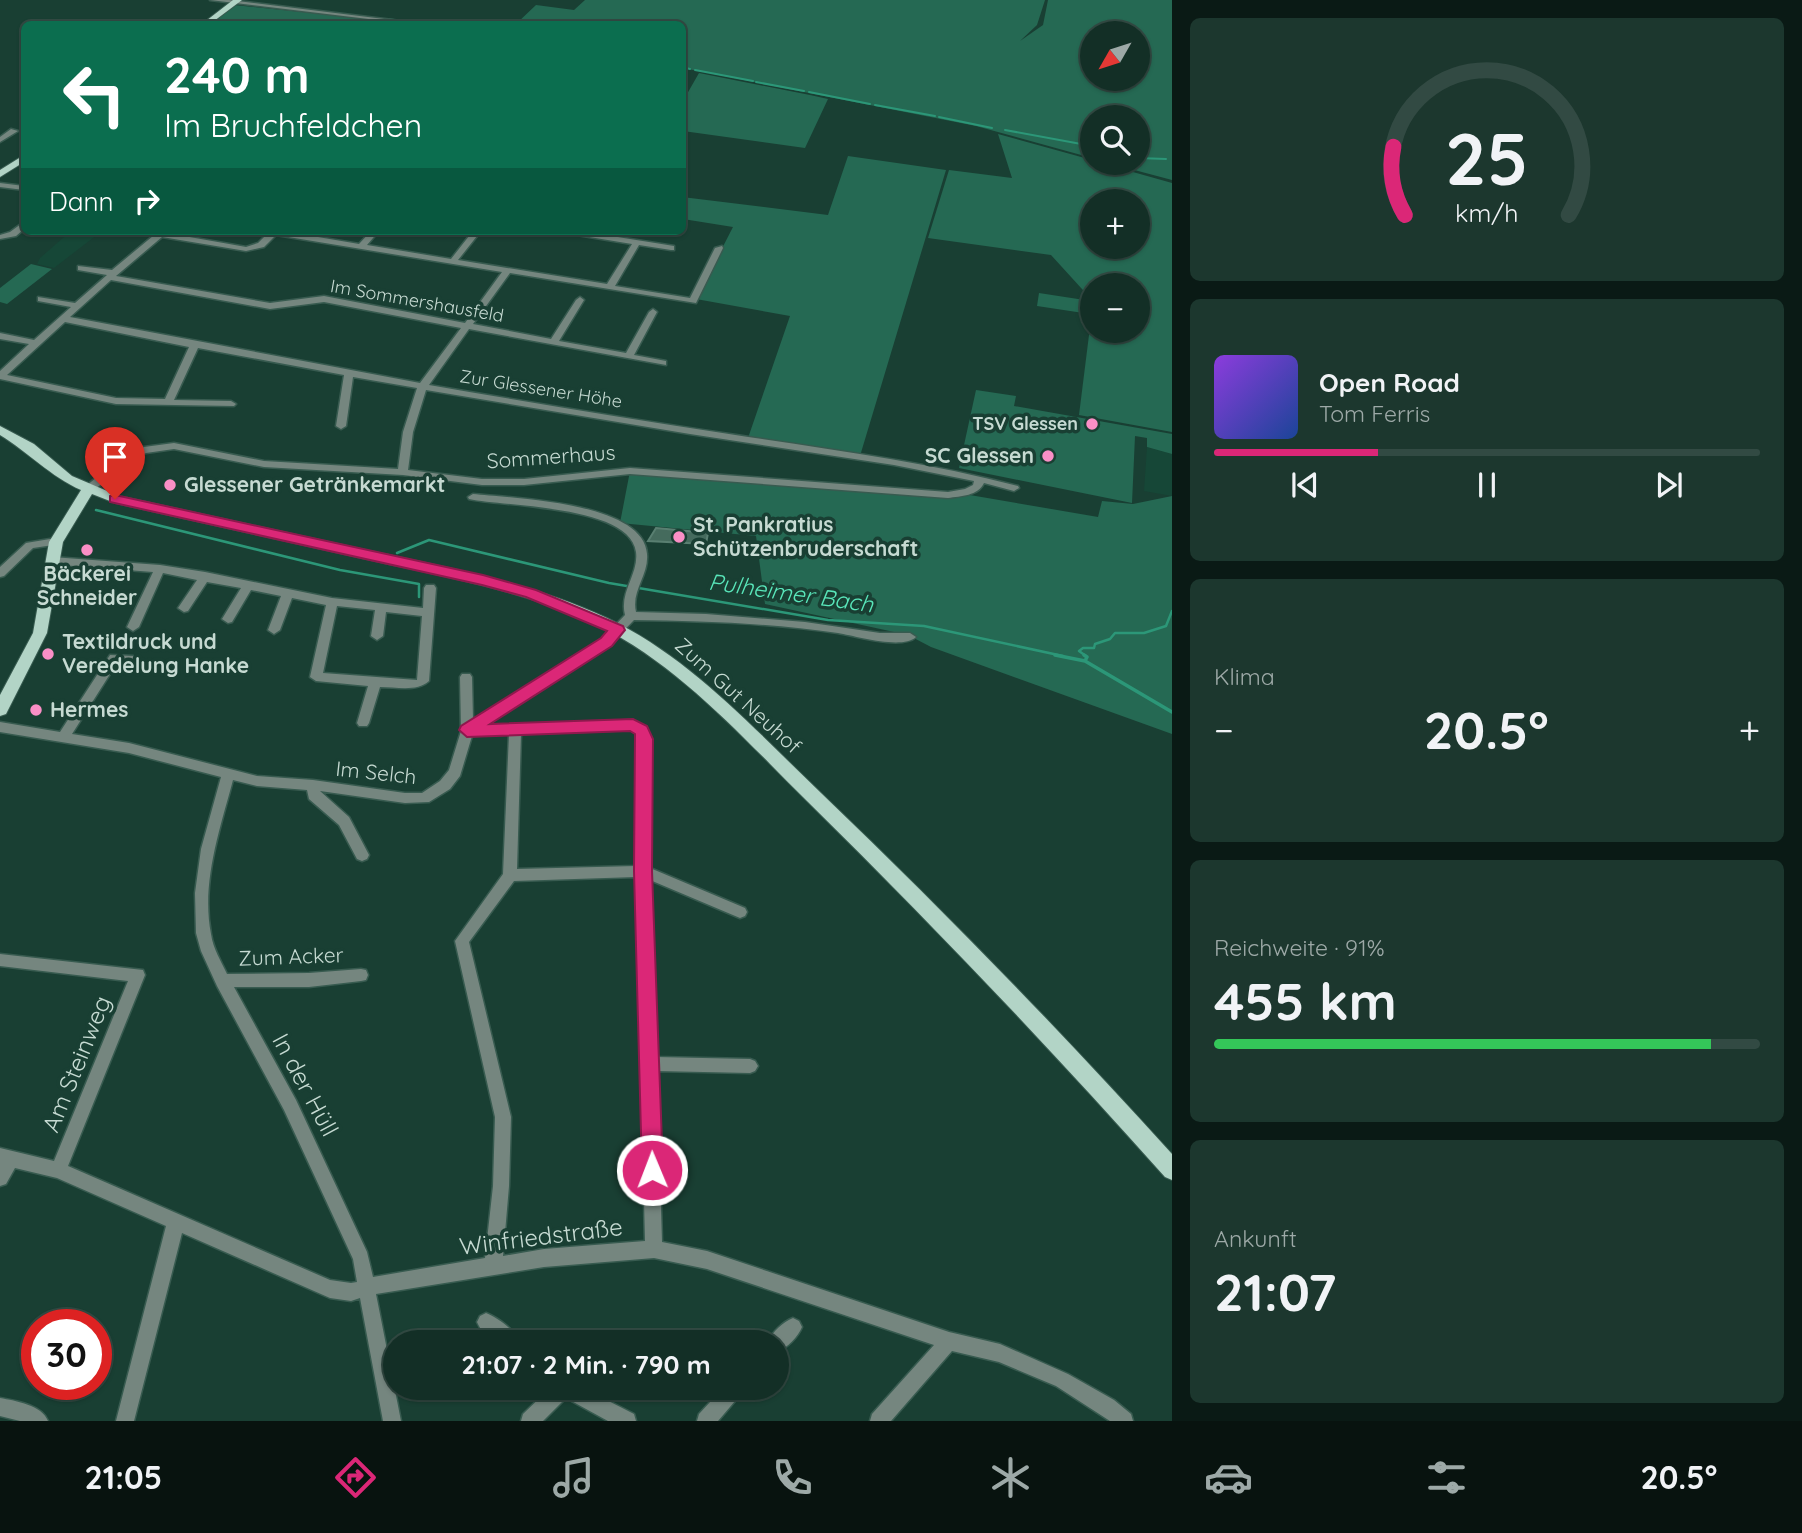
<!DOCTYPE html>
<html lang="de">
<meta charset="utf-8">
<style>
:root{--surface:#132f26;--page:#1c372e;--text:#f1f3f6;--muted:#9da9a7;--line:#324a43;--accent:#db2777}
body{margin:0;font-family:Quicksand,sans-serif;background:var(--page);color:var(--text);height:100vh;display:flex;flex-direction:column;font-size:26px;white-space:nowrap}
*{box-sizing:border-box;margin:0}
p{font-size:23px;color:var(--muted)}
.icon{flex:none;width:38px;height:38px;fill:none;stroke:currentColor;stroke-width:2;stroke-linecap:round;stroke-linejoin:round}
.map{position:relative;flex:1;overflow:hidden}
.side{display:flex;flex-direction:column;gap:18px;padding:18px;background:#0a1a15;width:630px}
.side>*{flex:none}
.top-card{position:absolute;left:21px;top:21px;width:665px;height:214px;border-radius:10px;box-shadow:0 2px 5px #0004,0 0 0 2px var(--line);background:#0b6e4f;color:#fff;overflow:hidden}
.needle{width:46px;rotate:231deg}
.tools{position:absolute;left:1080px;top:21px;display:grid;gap:14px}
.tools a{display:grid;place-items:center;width:70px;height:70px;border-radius:50%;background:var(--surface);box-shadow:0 2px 5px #0004,0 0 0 2px var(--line);font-size:35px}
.speed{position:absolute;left:21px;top:1309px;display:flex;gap:14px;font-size:35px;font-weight:700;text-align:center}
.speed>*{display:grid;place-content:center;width:91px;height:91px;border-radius:50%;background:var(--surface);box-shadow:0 2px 5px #0004,0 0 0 2px var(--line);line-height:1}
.speed .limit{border:10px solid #d22;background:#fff;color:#111}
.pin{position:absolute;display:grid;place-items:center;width:60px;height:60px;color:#fff;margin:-72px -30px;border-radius:50% 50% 50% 0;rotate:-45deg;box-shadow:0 0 7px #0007}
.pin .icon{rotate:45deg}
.me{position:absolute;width:77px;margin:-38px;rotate:359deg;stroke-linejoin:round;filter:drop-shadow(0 0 5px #0008)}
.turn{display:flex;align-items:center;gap:24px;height:147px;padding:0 28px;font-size:32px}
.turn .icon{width:91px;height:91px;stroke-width:2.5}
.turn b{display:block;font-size:49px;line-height:60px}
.then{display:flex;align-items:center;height:66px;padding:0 28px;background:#0003;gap:14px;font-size:26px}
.big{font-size:52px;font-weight:700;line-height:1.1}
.side .tile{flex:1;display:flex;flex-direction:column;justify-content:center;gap:10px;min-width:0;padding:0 24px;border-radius:10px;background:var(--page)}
.side .dial{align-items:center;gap:0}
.dial svg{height:182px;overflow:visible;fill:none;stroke:var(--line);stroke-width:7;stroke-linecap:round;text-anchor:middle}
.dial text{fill:var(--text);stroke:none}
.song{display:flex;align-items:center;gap:21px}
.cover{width:84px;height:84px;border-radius:10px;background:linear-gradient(135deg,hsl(270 70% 55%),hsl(220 70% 35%))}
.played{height:7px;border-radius:4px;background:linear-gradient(90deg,var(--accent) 30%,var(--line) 30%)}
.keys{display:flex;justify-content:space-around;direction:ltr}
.heat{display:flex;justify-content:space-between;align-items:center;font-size:38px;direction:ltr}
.charge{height:10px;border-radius:5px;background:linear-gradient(90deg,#34c759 91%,var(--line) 0)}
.trip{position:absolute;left:383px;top:1330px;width:406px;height:70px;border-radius:35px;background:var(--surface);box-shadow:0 2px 5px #0004,0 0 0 2px var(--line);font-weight:700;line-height:70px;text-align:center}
.tabs{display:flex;height:112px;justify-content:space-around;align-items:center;background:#08130f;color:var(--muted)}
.tabs .icon{width:49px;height:49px}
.tabs .current{color:var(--accent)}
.tabs b{font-size:32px;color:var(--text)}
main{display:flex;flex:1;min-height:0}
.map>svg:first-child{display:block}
.built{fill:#164737}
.green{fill:#256953;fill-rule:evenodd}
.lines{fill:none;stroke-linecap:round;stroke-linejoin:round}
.stream-far2{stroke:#2c9778;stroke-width:2}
.stream-far1{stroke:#2c9778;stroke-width:2.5}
.stream{stroke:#2c9778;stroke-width:3.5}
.building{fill:#456b5d;stroke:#597f71;stroke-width:2}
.minor-casing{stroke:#385b50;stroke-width:3}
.major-casing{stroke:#385b50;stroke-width:2}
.minor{fill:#75867f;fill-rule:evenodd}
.major{fill:#b2d4c6;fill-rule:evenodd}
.route{fill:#db2777;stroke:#8e194d;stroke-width:2}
.poi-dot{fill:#fa8fc6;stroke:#193f33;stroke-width:2.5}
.labels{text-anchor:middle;stroke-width:7;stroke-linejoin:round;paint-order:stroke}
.far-street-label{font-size:18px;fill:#c6dad2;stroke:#193f33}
.far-poi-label{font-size:18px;font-weight:bold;fill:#c6dad2;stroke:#193f33;text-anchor:end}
.poi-label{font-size:21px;font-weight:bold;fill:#c6dad2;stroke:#193f33;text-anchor:start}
.street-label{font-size:21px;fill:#c6dad2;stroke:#193f33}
.water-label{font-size:23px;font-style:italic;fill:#59e6ba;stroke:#193f33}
.near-street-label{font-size:24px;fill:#c6dad2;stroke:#193f33}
</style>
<main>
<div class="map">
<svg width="1172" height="1421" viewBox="0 0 1172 1421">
<rect width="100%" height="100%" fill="#193f33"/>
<path class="built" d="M71,231H102L54,268L37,264L40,258Z
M1147,447L1172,454V496L1144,491Z"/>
<path class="green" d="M585,0H1045L1037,25L1020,41L1043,25L1048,0H1172V180L1108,163H1138V117H1092V158L976,126L683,68L682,24H516L536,5L574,10ZM1092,33H1138V79H1092Z
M234,5L407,23L209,24Z
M699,73L810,95L828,99L805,148L683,131V101Z
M998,134L1092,160V163H1101L1172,183V432L1079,415L1092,311V331H1138V285H1092V300L1051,255L928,238L949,170L1012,178ZM1092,201H1138V247H1092Z
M848,156L946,170L860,456L748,438L790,316L696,299L733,227L683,219L682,197L828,215Z
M31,264L52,269L7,304L0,302V288Z
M1039,293L1091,301L1090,314L1037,306Z
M976,390L1016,396L1014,406L1172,434V454L1147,447V438L1135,436L1132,503L959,468Z
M630,471L964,494L1098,517L1102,501L1133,504L1172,496V734L931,647L908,635L765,604L756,536L620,523Z"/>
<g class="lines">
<path class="stream-far2" d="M384,19L436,24
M682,67L690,69
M695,70L753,81
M756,82L804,91
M809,92L870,104
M875,105L935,116
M939,117L992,128
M1005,130L1092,146
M1138,158L1166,159"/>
<path class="stream-far1" d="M96,510L340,570L419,584V597
M397,553L429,540L609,583L828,620L924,626L1063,656
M1086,656L1079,651L1083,648H1094L1095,644L1110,639L1115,633H1144L1166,626L1172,611"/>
<path class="stream" d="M1055,655L1085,661L1172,712
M1084,655L1087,657L1085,661"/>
</g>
<path class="building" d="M656,528L708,533L706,544L648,541Z"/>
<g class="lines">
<defs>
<path id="minor" d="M210,0H229L425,24H410Z
M11,129L18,131L0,142V137Z
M0,183L24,186V190L0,187Z
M21,224H24V229L16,236L0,239V235L10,232Z
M159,231H168L167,233L246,247L258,243L270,231H283L359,244L371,231H379L367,245L451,259L473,231H481L458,260L607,284L632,244L571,234L567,232L580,231L674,246V250H671L639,245L615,286L690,298L715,248L722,246L723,248L696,303L510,273L473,324L551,339L576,300L580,297L584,300L559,341L626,353L649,312L653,309L657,312L634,355L666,361V365L469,329L429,385C528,402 629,419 729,434C826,449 922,461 1018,486L1019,488L1014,491L984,483C978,496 961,496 948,498L630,474L524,485H482L403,475L264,467L174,449L146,453L130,460L93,491H85V487L122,456L144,447L174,443L264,461L398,469L403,432L417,388L353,377L346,426L341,429L336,426L344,375L198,348L174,400L231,401L236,404L234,406L116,404L0,379V371L29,344L0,339V333L34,340L71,307L38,301V297L75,303L107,275L78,270V266L112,270ZM276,235L502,272L465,323L324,296L270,303L116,276L162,237L246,251L264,247ZM111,280L270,309L324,302L461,328L420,383L70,317ZM65,322L189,347L165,399L116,398L7,375ZM426,390L690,434L894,465L974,481L973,485L965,489L948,492L630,468L524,479H482L408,470L413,432Z
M473,494C512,498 644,502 647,554C649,575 631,591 636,612L706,614L805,622L880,633H910L916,637C902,650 856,636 838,633C771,623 701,621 634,620L610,645L483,726L633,720L646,728L651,739L650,868L745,908L747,912L745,916L740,918L650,880L656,1057L750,1059L755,1061L758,1066L755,1071L750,1073L657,1071L662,1242L707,1251L949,1332L1000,1344L1068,1374L1114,1400L1131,1414L1133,1421H1110L1056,1386L999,1362L952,1351L891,1421H870L872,1414L934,1345L707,1269L654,1258L544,1267L376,1294L401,1421H383L360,1298L351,1301L330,1298L182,1233L134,1421H116L166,1226L57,1178L15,1168L6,1184L0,1186V1148L54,1161L128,981L0,966V954L143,970L145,975L68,1166L330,1280L351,1283L357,1282L353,1259L284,1110L217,986L201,951L196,933L195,893L201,849L221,777L129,753L0,732V722L60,732L110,655L133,656L139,660L137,663H117L72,734L129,743L257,776L313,780L405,793H422L440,781L449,770L461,731L460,677L462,674H470L472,677L473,720L602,639L625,615C619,592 639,574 636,552C630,505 506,507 469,499L468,497ZM631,730L637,734L639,739L636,866L517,869L521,734ZM509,734L503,874L455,941L495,1117L493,1186L485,1258L373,1277L367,1252L296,1100L234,987H309L361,981L366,980L368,975L366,970L361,969L309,973L227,974C221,961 213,949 211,934C201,883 220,829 233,780L257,786L307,790L309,799L339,825L357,859L362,861L367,859L369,855L349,817L320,791L405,803L429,802L450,789L460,776L472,736ZM636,877L645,1241L544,1249L503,1256L509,1186L511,1117L469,942L514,881Z
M56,538L60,540L61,542L60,544L33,548L4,576L0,577V567L26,543Z
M52,557L160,565L205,572L332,598L423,608L424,588L426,585H434L436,588L429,681C417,692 397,687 380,687L369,723L367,726H359L357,723L368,686L316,681L310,677L326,605L292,598L280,630L274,634L268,630L281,596L251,590L232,622L228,623L222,619L241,588L207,582L188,611L184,612L178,608L197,580L163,573L139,627L133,631L127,627L153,572L48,564L47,561ZM337,606L375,610L371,636L377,640L383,636L386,612L422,616L417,680L323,673Z
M486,1313C498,1318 515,1330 520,1342C502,1342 485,1341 477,1322L480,1316Z
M793,1318L799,1321L802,1327C798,1337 787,1348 777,1352V1342H768C772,1332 783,1322 793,1318Z
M550,1388H583L634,1414L636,1421H608L566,1398L543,1421H521L523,1414Z
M723,1388H744L741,1394L718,1421H697L699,1414Z
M0,1398C16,1401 42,1405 48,1421H20L0,1416Z"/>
<path id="major" d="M233,0H242L210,24H202Z
M24,155V162L0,177V170Z
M0,426L34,444L72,476L119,496C207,515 295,534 384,554C459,570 536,585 607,618C690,657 755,730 821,793C942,909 1060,1030 1172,1154V1180L1165,1177C1050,1048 930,922 807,801C743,738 680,666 599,626C529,592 451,578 375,561C288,542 202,522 115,503L92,494L63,542L47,633L6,714L0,716V695L33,633L49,542L81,490C51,477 28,452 0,435Z"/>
</defs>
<use href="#minor" class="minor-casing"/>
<use href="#major" class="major-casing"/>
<use href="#minor" class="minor"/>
<use href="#major" class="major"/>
</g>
<path class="route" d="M115,495L483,575L536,590L623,626L625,630L612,646L490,724L633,719L647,726L653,739L652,871L663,1170L660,1177L652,1181L645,1177L642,1170L634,871L635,734L630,731L467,737L459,730L461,726L601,638L607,631L526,597L482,585L110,502V496Z"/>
<g class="poi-dot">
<circle cx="1092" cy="424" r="7"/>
<circle cx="1048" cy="456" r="7"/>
<circle cx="170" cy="485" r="7"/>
<circle cx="679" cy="537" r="7"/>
<circle cx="87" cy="550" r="7"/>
<circle cx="48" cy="654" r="7"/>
<circle cx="36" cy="710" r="7"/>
</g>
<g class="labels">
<g class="far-street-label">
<text transform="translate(417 301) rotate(10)" y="6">Im Sommershausfeld</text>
<text transform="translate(541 389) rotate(9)" y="6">Zur Glessener Höhe</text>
</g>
<g class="far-poi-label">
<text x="1078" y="430">TSV Glessen</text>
</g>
<g class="poi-label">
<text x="1034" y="463" text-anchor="end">SC Glessen</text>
<text x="184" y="492">Glessener Getränkemarkt</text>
<text x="693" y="532">St. Pankratius<tspan x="693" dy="24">Schützenbruderschaft</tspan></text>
<text x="87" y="581" text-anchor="middle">Bäckerei<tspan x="87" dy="24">Schneider</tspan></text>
<text x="62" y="649">Textildruck und<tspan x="62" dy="24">Veredelung Hanke</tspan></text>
<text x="50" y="717">Hermes</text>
</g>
<g class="street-label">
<text transform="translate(551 457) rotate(-4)" y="7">Sommerhaus</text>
<text transform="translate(738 696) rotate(42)" y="7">Zum Gut Neuhof</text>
<text transform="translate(376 773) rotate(6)" y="7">Im Selch</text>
<text transform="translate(291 957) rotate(-2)" y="7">Zum Acker</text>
</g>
<g class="water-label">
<text transform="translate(791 593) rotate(8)" y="8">Pulheimer Bach</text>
</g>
<g class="near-street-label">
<text transform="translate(77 1064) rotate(-68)" y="8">Am Steinweg</text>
<text transform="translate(305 1085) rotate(62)" y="8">In der Hüll</text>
<text transform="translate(541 1237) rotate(-7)" y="8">Winfriedstraße</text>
</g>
</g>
</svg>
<div class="tools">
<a><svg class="needle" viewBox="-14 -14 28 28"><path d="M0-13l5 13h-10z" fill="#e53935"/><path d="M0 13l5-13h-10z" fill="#9da9a7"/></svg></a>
<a><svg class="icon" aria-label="search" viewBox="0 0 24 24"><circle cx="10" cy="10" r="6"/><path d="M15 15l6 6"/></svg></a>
<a>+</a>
<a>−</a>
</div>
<div class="speed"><div class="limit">30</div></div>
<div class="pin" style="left:115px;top:499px;background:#d93025"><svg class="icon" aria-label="arrive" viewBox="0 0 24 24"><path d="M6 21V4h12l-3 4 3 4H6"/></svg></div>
<svg class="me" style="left:652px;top:1170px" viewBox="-20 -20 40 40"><circle r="17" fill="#db2777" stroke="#fff" stroke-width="3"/><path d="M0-11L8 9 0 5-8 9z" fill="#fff"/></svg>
<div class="trip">21:07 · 2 Min. · 790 m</div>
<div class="top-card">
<div class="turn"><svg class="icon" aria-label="left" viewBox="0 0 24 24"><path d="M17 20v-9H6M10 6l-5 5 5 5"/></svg><div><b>240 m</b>Im Bruchfeldchen</div></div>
<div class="then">Dann<svg class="icon" aria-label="right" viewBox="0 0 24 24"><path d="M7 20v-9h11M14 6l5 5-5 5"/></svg></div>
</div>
</div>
<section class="side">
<div class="tile dial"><svg viewBox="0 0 100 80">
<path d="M14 69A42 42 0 1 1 86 69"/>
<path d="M14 69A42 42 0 0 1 9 39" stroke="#db2777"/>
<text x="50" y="56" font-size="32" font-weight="700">25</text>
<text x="50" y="72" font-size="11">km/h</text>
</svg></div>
<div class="tile">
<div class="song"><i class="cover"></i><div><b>Open Road</b><p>Tom Ferris</p></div></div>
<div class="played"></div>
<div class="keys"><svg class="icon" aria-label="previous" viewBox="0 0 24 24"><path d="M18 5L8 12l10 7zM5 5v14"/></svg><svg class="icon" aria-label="pause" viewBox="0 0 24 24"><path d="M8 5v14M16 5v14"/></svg><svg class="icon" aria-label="next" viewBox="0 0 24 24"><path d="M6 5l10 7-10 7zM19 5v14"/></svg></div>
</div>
<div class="tile"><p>Klima</p>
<div class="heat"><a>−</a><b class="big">20.5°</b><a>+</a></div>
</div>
<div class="tile"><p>Reichweite · 91%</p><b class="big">455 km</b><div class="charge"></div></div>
<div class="tile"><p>Ankunft</p><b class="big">21:07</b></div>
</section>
</main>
<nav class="tabs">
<b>21:05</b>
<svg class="icon current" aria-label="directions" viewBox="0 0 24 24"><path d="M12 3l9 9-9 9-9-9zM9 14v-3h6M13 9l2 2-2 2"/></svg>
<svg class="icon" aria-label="music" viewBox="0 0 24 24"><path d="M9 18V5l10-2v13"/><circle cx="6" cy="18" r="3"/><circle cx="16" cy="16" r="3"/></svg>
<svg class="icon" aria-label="phone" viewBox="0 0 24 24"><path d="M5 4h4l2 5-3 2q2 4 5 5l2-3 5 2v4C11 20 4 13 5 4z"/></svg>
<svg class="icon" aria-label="climate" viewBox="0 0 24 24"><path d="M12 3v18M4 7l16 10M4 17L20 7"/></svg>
<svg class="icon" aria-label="car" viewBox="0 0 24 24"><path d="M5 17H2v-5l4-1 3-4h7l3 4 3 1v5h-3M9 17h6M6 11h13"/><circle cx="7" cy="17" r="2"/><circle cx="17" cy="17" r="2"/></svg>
<svg class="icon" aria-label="filters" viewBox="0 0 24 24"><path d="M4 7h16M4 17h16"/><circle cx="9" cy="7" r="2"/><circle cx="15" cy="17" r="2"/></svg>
<b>20.5°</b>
</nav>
